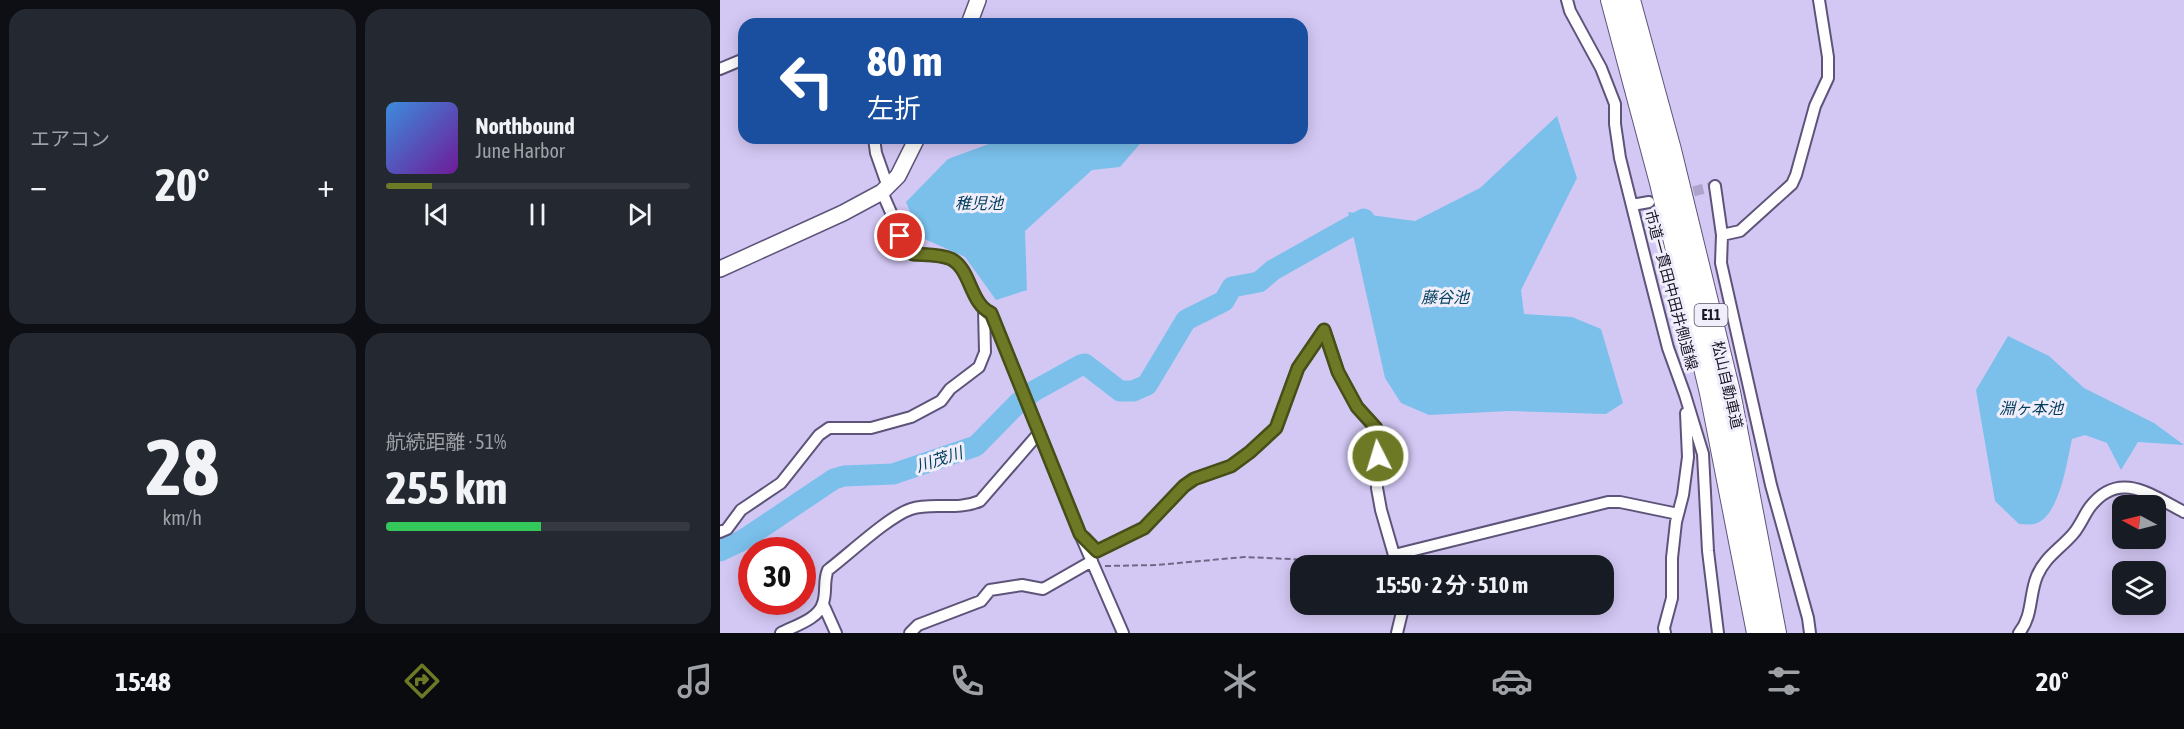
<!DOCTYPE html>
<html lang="ja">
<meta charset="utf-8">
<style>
:root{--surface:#171b24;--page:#242831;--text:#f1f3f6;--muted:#9ea1a6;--line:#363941;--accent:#6d7925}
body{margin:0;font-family:"Asap Condensed","Noto Sans JP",sans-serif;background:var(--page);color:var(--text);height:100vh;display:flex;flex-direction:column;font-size:22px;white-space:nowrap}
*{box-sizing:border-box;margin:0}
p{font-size:20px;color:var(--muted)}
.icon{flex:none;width:33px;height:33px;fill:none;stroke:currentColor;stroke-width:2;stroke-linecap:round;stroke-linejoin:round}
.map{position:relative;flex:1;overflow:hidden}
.drawer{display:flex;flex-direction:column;gap:9px;padding:9px;background:#0d0f14;width:720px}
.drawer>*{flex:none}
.hud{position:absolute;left:18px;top:18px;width:570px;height:126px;border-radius:18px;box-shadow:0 3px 15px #0003;background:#1a4fa0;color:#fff;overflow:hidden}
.needle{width:39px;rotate:277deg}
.fabs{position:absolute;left:1392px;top:495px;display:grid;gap:12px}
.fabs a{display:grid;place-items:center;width:54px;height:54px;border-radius:12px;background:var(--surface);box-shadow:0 3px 15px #0003;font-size:30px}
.speed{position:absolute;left:18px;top:537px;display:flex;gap:12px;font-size:30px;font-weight:700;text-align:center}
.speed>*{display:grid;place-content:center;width:78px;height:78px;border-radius:50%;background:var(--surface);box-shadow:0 3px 15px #0003;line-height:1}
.speed .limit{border:9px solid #d22;background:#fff;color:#111}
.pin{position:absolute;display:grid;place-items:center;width:51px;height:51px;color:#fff;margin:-26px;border:3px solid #fff;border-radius:50%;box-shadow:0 2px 6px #0007}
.me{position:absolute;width:66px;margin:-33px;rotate:355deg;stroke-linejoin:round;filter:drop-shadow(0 0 4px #0008)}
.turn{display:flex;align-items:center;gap:21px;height:126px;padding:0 30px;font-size:27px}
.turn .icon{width:78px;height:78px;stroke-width:2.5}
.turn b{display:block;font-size:42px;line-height:51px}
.big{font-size:45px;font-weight:700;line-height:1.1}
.drawer .widget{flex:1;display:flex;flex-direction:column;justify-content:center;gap:9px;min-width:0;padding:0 21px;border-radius:18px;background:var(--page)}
.drawer .dial{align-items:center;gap:0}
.dial b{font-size:78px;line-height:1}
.song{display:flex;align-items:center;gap:18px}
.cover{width:72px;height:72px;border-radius:9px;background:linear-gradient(135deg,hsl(210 70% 55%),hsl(280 70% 35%))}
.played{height:6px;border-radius:3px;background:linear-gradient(90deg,var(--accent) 15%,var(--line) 15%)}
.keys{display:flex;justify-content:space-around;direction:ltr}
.heat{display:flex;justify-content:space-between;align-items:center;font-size:33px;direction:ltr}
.charge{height:9px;border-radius:4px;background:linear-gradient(90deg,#34c759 51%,var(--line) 0)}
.drawer .tiles{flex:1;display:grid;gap:9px;grid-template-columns:repeat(2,1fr)}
.trip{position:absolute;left:570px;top:555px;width:324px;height:60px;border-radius:18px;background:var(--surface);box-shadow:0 3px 15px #0003;font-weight:700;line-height:60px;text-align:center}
.dock{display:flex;height:96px;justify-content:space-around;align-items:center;background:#090b0e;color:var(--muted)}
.dock .icon{width:42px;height:42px}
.dock .on{color:var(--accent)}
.dock b{font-size:27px;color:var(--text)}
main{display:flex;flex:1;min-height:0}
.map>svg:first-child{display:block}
.water{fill:#7ac0eb}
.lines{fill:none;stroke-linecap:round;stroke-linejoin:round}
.river{stroke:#7ac0eb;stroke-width:21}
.street-tunnel{stroke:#aea4cb;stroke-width:10;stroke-dasharray:10 5;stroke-linecap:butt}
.street-casing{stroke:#5e547a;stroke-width:14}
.secondary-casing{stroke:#5e547a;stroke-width:18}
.highway-casing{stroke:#5e547a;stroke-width:22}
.path{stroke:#706986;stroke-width:2;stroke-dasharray:6 3;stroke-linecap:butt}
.street{stroke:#fff;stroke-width:10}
.secondary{stroke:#fff;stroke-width:15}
.highway{stroke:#fff;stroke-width:20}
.route-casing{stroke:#474f18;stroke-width:15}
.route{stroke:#6d7925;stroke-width:10}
.labels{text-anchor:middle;stroke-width:6;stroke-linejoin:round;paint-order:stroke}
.shield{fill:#f1eefc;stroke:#5a5666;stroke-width:1.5}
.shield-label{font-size:14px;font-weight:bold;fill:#191525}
.street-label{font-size:15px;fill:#191525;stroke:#f1eefc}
.water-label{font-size:16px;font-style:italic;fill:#003d5a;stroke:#f1eefc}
</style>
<main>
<section class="drawer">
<div class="tiles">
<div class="widget"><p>エアコン</p>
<div class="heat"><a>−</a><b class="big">20°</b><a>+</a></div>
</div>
<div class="widget">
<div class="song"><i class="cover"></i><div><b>Northbound</b><p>June Harbor</p></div></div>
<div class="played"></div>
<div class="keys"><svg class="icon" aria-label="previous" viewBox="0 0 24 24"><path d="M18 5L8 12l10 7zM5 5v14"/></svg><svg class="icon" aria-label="pause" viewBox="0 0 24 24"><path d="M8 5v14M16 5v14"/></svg><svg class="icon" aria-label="next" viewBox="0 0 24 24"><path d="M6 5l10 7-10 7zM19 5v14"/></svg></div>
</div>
<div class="widget dial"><b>28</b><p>km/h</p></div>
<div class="widget"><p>航続距離 · 51%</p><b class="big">255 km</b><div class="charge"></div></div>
</div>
</section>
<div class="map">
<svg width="1464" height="633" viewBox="0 0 1464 633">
<rect width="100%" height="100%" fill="#d3c8f4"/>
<path class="water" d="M837,116L857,178L801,290L804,314L852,317L881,329L903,403L886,414L789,411L709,415L681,403L665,378L628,212L695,221L760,188Z
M285,138L326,140L331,138H425L400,167L372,170L305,231L307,290L276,300L245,257L200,237L186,202L228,159Z
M1288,336L1329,356L1364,388L1434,423L1464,445L1418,442L1401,470L1387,443L1365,435L1352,439C1347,460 1340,518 1314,524C1310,525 1304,524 1299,524L1275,501L1256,390Z"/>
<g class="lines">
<path class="river" d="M0,551L23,540L114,479L124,476L173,474L256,446L298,403L314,391L361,365L365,364L400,391H413L427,385L466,320L504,301L512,287L539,282L553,270L644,219"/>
<path class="street-tunnel" d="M959,195L995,186"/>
<defs>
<path id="street" d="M847,0L850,11L881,68L895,104V124L900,158L929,274L948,348L965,395L983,454L988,551L998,633
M0,69L24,59
M154,138L156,153L168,187
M995,186L1002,235L1001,263L1051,485L1088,618L1090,633
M162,192L186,247L193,254C205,255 220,254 231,259C251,269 250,303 271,313L360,534L403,633
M912,205L929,202
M1002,235L1020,231L1072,184L1076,175L1095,106L1108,78V57L1099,0
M604,330L618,372L637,407L656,428L659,440L657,488L661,510L674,555L888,502H900L958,514
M0,532L7,529L21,510L61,483L99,435L109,428H151L191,417L221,401L230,389L259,367L265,352L264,309
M365,538L377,551L424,528L464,486L474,479L511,466L530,452L556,428L578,368L604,330
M680,554L683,566
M103,604L116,633
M61,633C74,626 99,619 103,603C107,592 103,581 108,570C128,555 169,516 191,509C212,502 237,511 260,501L319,433
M190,633L198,625L261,601L270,590L302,585L323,589L372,561
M677,633L684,604
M945,633L944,628L952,598V558L956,522L963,495L968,457L966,413
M1299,633C1313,616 1309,595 1317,576C1325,557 1340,549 1353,534C1360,526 1364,515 1370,507C1399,469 1431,495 1464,512"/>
<path id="secondary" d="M249,24L258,0
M0,269L123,213L162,192L178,176L197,138"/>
<path id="highway" d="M891,0L940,183L990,393L1037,633
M910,0L951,150L1010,392L1056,633"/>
</defs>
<use href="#street" class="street-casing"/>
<use href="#secondary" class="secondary-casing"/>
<use href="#highway" class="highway-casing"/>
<path class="path" d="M385,566L437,565L524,557L616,561L663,558"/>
<use href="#street" class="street"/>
<use href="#secondary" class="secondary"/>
<use href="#highway" class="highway"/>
</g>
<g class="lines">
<defs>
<path id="route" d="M180,236L186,247L193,254C205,255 220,254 231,259C251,269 250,304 271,313L360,534L377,551L424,528L464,486L474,479L511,466L530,452L556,428L578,368L604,330L618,372L637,407L656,428L659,440L658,456"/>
</defs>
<use href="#route" class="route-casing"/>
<use href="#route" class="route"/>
</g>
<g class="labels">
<rect class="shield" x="974.5" y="304" width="33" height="22" rx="4.5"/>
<g class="shield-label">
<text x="991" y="320">E11</text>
</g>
<g class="street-label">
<text transform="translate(951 290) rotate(75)" y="5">市道一貫田中田井側道線</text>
<text transform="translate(1007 385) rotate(77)" y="5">松山自動車道</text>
</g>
<g class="water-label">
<text x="259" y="209">稚児池</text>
<text x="725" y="303">藤谷池</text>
<text x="1311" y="414">淵ヶ本池</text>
<text transform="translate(219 459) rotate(-18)" y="6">川茂川</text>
</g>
</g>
</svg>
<div class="fabs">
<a><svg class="needle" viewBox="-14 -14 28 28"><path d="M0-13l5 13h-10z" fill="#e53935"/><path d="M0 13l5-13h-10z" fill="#9ea1a6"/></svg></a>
<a><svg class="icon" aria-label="layers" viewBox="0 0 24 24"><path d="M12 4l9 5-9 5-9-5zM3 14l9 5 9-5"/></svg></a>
</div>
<div class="speed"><div class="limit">30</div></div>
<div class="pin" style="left:180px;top:236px;background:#d93025"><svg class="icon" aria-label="arrive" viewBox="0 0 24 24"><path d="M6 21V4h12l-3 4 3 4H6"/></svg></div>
<svg class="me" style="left:658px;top:456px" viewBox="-20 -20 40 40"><circle r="17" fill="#6d7925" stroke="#fff" stroke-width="3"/><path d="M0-11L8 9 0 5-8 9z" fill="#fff"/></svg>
<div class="trip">15:50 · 2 分 · 510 m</div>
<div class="hud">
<div class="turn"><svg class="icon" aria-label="left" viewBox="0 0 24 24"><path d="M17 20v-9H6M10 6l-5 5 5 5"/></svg><div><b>80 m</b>左折</div></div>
</div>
</div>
</main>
<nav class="dock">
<b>15:48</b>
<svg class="icon on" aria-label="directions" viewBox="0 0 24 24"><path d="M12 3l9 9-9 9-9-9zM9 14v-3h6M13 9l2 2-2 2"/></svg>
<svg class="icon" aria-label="music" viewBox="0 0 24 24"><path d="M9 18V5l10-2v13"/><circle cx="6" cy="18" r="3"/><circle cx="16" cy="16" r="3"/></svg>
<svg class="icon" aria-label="phone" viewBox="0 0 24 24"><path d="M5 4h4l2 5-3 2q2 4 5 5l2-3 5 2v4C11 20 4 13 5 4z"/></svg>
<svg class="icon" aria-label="climate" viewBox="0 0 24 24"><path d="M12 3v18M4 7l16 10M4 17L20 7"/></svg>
<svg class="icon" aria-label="car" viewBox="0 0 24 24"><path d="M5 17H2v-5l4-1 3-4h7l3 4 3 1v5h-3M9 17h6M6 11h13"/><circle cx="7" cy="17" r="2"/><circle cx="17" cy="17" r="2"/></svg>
<svg class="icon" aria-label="filters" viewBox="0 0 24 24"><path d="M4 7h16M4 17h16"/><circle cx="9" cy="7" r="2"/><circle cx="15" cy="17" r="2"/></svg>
<b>20°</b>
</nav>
